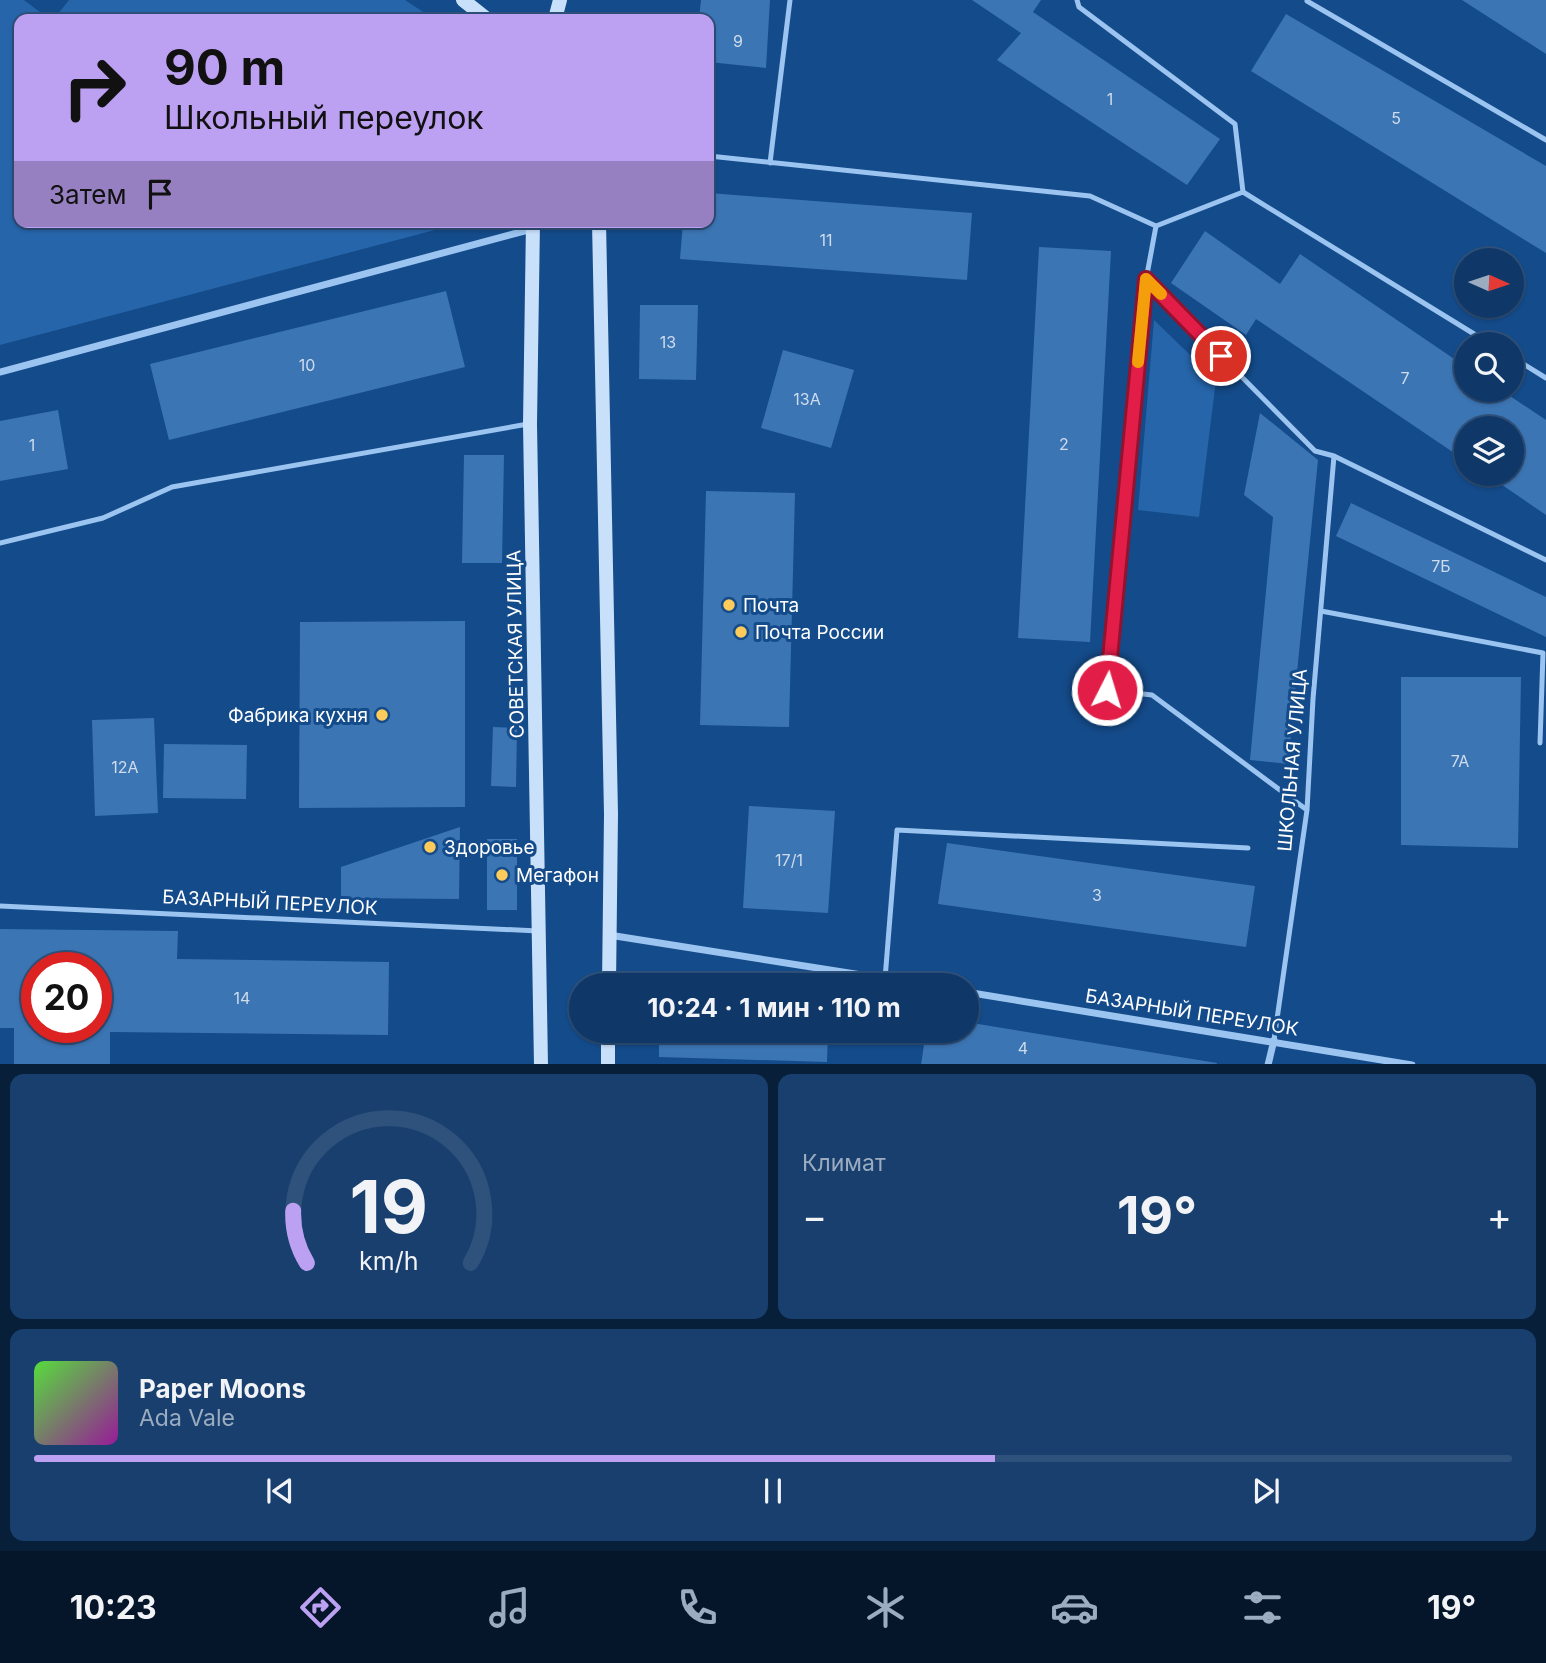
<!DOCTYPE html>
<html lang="ru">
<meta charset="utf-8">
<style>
:root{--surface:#0f3868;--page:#183f6e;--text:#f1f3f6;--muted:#9bacc0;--line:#2f527c;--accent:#bca0f2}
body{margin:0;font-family:Inter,sans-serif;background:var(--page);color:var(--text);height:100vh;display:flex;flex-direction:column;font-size:26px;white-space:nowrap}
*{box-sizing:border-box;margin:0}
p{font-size:23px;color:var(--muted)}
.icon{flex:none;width:38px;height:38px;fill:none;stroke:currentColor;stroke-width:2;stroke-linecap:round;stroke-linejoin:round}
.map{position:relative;height:1064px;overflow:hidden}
.drawer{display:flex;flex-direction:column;gap:10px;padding:10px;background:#081f39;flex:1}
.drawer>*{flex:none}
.hud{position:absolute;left:14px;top:14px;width:700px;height:214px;border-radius:14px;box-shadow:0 2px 5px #0004,0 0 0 2px var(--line);background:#bca0f2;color:#111;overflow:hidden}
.needle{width:46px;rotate:93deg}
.buttons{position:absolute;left:1454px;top:248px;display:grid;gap:14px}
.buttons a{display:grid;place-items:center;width:70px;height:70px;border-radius:50%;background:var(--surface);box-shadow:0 2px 5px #0004,0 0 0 2px var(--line);font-size:35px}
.speed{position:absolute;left:21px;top:952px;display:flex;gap:14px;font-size:35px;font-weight:700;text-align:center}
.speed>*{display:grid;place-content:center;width:91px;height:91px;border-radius:50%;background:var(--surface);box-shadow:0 2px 5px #0004,0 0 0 2px var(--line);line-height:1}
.speed .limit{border:10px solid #d22;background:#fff;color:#111}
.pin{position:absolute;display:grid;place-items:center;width:60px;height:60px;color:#fff;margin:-30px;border:4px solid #fff;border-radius:50%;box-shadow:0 2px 7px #0007}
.me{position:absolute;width:77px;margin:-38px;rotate:5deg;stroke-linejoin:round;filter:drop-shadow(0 0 5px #0008)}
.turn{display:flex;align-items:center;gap:24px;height:147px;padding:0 35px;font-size:32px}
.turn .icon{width:91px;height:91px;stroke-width:2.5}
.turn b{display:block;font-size:49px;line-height:60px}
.then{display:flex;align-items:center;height:66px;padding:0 35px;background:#0003;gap:14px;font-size:26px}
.big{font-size:52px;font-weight:700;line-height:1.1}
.drawer .card{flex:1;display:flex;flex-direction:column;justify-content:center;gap:10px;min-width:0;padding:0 24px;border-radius:14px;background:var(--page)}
.drawer .dial{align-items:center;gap:0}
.dial svg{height:182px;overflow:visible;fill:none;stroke:var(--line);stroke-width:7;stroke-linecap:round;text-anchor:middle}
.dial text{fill:var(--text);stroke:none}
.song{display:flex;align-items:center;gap:21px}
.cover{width:84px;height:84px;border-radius:10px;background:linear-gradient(135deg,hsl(110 70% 55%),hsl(300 70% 35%))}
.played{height:7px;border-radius:4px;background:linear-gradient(90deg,var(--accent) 65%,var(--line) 65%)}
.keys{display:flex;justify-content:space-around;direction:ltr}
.heat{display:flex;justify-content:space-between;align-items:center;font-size:38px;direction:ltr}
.drawer .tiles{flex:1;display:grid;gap:10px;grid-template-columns:1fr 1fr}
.card:last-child{grid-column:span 2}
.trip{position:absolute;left:569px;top:973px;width:410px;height:70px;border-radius:35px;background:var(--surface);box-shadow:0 2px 5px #0004,0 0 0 2px var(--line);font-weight:700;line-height:70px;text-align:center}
.dock{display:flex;height:112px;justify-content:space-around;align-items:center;background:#06162a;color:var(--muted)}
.dock .icon{width:49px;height:49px}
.dock .current{color:var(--accent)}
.dock b{font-size:32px;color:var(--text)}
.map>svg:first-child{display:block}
.green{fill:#2665aa}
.building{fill:#3c75b4;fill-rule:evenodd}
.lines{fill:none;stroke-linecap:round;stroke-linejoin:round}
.lane{stroke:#9bc4f0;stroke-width:5}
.street{stroke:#9bc4f0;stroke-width:7}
.secondary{stroke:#c9e0fb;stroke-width:14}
.route-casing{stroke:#92132f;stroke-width:18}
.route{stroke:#e11d48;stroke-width:12}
.slow{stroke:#f59e0b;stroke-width:12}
.poi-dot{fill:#ffcb5a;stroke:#144b8a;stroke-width:2.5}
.labels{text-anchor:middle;stroke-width:6;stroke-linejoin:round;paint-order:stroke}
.number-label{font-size:16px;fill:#cedcec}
.poi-label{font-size:19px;fill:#fff;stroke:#144b8a;text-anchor:start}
.street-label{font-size:19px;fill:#fff;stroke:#144b8a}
</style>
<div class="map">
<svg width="1546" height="1065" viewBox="0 0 1546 1065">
<rect width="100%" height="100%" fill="#144b8a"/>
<path class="green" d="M0,0H24L49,19H19V222H465L0,345Z
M69,0H405L434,19H54Z
M1154,320L1216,380L1199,517L1138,510Z"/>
<path class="building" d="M701,0H770L766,68L709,62V19H699Z
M972,0H1041L1033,12L1220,139L1187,185L997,60L1021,33Z
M1462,0H1546V54Z
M1286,14L1546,166V253L1251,71Z
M709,193L972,213L967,280L680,259L683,222H709Z
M1205,231L1280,284L1300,254L1466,367V390H1501L1546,420V515L1486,474H1512V429H1466V461L1256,319L1246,335L1171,283Z
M1039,247L1111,251L1090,642L1018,638Z
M446,291L465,367L169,440L150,364Z
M640,305H698L696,380L639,379Z
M783,350L854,370L831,448L761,428Z
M58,410L68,469L0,481V421Z
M1260,413L1318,460L1288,764L1250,760L1273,517L1244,495Z
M464,455H504L502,563H462Z
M706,491L795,493L789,727L700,725Z
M1351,503L1546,597V637L1336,536Z
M465,621V807L299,808L300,622Z
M1401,677H1521L1518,848L1401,845Z
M154,718L158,813L95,816L92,720Z
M493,727L517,728L516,787L491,786Z
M164,744L247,745L246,799L163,798Z
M749,806L835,811L828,913L743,908Z
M460,827L459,899L341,898V867Z
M487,839H517V910H487Z
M947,843L1255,886L1246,947L938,904Z
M0,929L178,931L177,959L389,962L388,1035L110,1032V1065H14V1028H0ZM37,968H96V1027H37Z
M966,1022L1217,1063L1216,1065H921L926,1031H966Z
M659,1031H828L827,1062L659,1057Z"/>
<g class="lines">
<path class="lane" d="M1077,0L1079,7L1235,124L1243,192L1156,226
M1307,1L1546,140
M709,156L1090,196L1156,226L1146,280L1107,690L1152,695L1307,810
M770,163L790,0
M1243,192L1492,345
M1146,280L1315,451L1334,456L1546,560
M1512,357L1546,378
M0,543L103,518L172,487L528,424
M1321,611L1543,653L1540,743
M0,906L538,931
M885,979L897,830L1248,848
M1274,1040L1307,810L1313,699L1334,456"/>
<path class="street" d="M0,372L532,229
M609,935L925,985
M966,992L1412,1065
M1268,1065L1274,1040"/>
<path class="secondary" d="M463,0L487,19
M555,19L560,0
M533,222L530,424L541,1065
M599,222L611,814L609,985
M608,1065V1031"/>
</g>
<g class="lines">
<defs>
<path id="route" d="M1107,690L1146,279L1221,356"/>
</defs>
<use href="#route" class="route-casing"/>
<use href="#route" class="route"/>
<path class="slow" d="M1138,362L1146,279L1161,294"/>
</g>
<g class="poi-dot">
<circle cx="729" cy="605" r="7"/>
<circle cx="741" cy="632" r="7"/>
<circle cx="382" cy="715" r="7"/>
<circle cx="430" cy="847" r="7"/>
<circle cx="502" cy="875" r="7"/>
</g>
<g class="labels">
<g class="number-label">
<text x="738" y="47">9</text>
<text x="1110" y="105">1</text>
<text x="1396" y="124">5</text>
<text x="826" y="246">11</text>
<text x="668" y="348">13</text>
<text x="307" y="371">10</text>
<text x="1405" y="384">7</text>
<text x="807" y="405">13А</text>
<text x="1064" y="450">2</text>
<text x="32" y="451">1</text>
<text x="1441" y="572">7Б</text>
<text x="1460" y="767">7А</text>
<text x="125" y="773">12А</text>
<text x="789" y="866">17/1</text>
<text x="1097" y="901">3</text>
<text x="242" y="1004">14</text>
<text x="1023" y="1054">4</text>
</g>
<g class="poi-label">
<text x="743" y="612">Почта</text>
<text x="755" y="639">Почта России</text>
<text x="368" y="722" text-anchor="end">Фабрика кухня</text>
<text x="444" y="854">Здоровье</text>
<text x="516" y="882">Мегафон</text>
</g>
<g class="street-label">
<text transform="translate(515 644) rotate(-91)" y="7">СОВЕТСКАЯ УЛИЦА</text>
<text transform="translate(1292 760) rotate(-85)" y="7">ШКОЛЬНАЯ УЛИЦА</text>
<text transform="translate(270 902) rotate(3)" y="7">БАЗАРНЫЙ ПЕРЕУЛОК</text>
<text transform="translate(1192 1012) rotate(9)" y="7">БАЗАРНЫЙ ПЕРЕУЛОК</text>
</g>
</g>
</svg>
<div class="buttons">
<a><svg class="needle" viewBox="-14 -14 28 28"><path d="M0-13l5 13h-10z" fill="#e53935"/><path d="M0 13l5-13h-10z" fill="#9bacc0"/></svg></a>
<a><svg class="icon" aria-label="search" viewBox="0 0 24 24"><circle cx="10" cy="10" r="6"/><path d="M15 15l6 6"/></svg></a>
<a><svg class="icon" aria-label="layers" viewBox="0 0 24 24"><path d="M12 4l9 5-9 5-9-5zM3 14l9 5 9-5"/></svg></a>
</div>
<div class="speed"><div class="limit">20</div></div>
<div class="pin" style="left:1221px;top:356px;background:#d93025"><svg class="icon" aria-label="arrive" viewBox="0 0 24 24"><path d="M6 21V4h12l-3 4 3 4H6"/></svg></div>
<svg class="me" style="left:1107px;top:690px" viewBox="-20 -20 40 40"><circle r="17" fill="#e11d48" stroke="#fff" stroke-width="3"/><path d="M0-11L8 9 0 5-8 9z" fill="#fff"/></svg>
<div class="trip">10:24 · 1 мин · 110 m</div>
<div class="hud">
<div class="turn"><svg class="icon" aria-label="right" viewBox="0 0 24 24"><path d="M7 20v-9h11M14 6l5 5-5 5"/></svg><div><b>90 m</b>Школьный переулок</div></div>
<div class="then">Затем<svg class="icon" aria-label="arrive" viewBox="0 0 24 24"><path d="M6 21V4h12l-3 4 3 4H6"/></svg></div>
</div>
</div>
<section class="drawer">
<div class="tiles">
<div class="card dial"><svg viewBox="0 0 100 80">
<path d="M14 69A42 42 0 1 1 86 69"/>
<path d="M14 69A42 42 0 0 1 8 46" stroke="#bca0f2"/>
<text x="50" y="56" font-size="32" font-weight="700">19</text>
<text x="50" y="72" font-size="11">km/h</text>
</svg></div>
<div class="card"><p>Климат</p>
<div class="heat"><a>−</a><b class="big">19°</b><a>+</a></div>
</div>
<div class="card">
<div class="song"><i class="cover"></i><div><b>Paper Moons</b><p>Ada Vale</p></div></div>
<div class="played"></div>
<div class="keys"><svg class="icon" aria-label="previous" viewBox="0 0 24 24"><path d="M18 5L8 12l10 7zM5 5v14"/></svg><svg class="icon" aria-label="pause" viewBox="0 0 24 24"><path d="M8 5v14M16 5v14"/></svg><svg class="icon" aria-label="next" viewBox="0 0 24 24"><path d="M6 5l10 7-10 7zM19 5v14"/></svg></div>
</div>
</div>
</section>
<nav class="dock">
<b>10:23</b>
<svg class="icon current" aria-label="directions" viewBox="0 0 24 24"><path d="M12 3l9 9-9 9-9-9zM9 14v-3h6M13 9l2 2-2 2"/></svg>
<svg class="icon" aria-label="music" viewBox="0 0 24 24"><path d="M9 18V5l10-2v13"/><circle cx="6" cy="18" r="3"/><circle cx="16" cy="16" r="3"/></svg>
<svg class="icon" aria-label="phone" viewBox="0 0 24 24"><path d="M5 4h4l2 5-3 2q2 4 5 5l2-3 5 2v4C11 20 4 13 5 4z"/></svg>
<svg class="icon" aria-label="climate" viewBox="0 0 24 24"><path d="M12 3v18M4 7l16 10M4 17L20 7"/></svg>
<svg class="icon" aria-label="car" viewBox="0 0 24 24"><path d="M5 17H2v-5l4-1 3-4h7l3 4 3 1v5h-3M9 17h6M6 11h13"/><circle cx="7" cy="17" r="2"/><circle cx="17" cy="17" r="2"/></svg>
<svg class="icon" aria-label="filters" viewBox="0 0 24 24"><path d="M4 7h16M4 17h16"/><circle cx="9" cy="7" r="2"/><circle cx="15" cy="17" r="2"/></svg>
<b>19°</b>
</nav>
